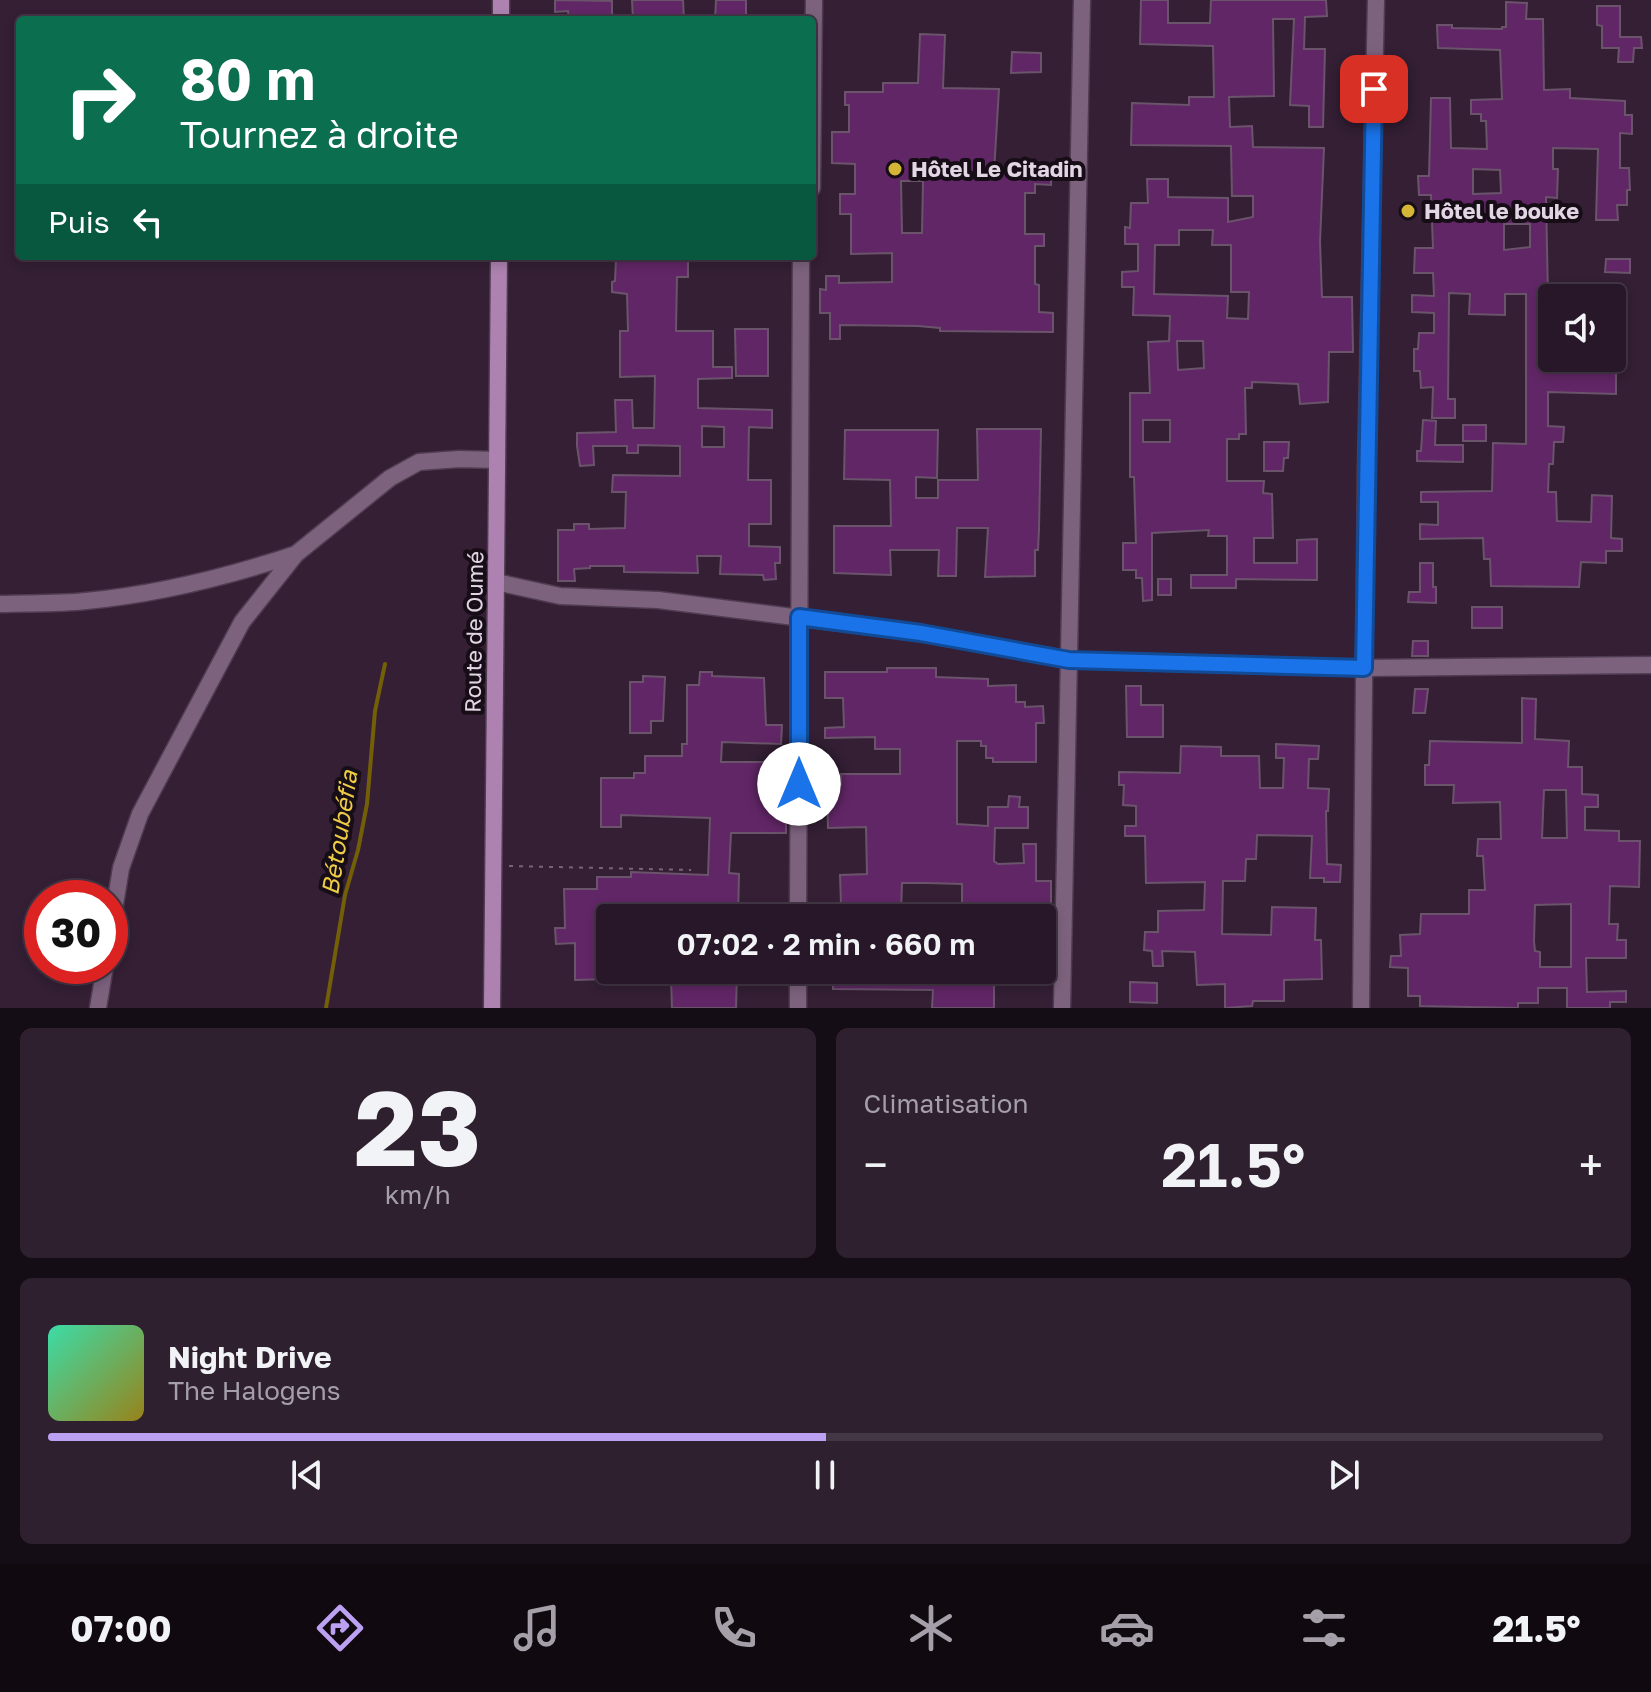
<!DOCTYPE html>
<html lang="fr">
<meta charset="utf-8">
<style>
:root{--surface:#271728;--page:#2f2030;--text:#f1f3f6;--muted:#a49fa8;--line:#433645;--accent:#bca0f2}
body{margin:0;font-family:"Golos Text",sans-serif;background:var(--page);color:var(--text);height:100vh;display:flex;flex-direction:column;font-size:30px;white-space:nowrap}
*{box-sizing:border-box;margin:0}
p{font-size:26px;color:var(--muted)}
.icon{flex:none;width:44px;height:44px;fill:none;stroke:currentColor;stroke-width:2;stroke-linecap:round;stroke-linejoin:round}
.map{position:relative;height:1008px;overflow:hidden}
.drawer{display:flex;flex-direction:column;gap:20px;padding:20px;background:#150d16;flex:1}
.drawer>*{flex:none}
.guide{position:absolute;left:16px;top:16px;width:800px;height:244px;border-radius:8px;box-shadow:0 4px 12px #0003,0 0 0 2px var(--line);background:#0b6e4f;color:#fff;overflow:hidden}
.controls{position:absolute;left:1538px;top:284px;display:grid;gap:16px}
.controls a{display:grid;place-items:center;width:88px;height:88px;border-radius:8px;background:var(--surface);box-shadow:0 4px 12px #0003,0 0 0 2px var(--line);font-size:40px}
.speed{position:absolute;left:24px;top:880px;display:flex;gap:16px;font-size:40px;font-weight:700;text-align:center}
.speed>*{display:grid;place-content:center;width:104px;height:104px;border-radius:50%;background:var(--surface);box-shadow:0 4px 12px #0003,0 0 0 2px var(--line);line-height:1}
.speed .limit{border:12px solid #d22;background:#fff;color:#111}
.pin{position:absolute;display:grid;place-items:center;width:68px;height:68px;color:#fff;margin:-34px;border-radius:16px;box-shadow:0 4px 12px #0006}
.me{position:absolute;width:88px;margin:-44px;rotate:0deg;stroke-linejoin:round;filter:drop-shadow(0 0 6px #0008)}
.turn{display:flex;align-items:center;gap:28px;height:168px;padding:0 32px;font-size:36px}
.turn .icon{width:104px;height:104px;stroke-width:2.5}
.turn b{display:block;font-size:56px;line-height:68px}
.then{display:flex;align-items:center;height:76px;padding:0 32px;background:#0003;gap:16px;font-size:30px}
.big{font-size:60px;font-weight:600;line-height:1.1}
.drawer .widget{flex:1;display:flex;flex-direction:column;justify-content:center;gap:12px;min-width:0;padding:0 28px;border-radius:12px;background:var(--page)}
.drawer .dial{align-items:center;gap:0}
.dial b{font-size:104px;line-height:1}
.song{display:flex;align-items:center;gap:24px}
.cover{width:96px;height:96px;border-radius:12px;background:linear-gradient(135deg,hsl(160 70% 55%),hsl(50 70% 35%))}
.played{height:8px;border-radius:4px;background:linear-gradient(90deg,var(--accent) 50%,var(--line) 50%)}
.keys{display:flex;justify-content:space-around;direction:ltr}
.heat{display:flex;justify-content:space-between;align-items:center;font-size:44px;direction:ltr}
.drawer .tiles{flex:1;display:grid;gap:20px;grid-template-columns:1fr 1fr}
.widget:last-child{grid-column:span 2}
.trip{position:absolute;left:596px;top:904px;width:460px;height:80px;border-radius:8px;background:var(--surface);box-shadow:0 4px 12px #0003,0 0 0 2px var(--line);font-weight:600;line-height:80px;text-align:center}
.tab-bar{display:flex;height:128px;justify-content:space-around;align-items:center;background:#100910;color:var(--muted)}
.tab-bar .icon{width:56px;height:56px}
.tab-bar .active{color:var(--accent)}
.tab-bar b{font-size:36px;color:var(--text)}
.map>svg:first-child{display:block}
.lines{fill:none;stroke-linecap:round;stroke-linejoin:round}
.stream{stroke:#725f08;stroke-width:4}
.building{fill:#612666;stroke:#6a536b;stroke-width:2;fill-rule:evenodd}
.street-casing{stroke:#503c51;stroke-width:19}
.secondary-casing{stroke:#503c51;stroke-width:19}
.path{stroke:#766477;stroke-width:2;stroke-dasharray:4 6;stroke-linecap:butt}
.street{stroke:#7d627e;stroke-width:16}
.secondary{stroke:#ad82b0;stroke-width:16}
.route-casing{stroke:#114b97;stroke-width:20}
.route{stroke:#1a73e8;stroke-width:14}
.poi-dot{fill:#d5b535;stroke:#160d16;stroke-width:3}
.labels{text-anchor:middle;stroke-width:8;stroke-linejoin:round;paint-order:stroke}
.poi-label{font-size:22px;font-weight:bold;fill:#e3d6e4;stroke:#160d16;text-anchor:start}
.street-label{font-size:22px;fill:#e3d6e4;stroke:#160d16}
.water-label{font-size:24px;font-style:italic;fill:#eecc46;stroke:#160d16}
</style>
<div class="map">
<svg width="1651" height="1008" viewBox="0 0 1651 1008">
<rect width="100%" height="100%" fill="#341f35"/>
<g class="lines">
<path class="stream" d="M326,1008L345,895L358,850L367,804L375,711L385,664"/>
</g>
<path class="building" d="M555,0L612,1V20H569L568,11L555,12Z
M632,0H683L684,20H633Z
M716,0H746V20H715Z
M1141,0H1168V23H1210L1211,0H1326L1327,16L1305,17L1304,49H1325L1323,127H1309V106L1290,105L1294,19H1273L1274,96L1229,97L1230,127L1252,126L1253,147L1324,148L1320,242L1322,297H1352L1353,352H1329L1328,402L1300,404L1298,384L1252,382V388H1245L1246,434H1239V439H1227V481H1264L1263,493L1272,494L1273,538H1254V563H1297V540L1317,539V580L1236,579V588H1191V575H1227V536H1208L1209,530L1152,533V600L1143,601L1142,578H1136V570H1123V543H1136L1134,477H1130V393H1150L1148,342L1169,341L1170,316L1133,315L1134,287H1122V272L1138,271V244H1125V227L1130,228L1131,203H1148L1147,179H1168V197L1228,198V222L1253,217V196H1232L1231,146L1131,145L1132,103L1189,105V97H1214L1213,46L1140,44ZM1179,230H1213L1212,245H1231V292H1249L1248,319L1227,318L1228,296L1154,294L1155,245H1179ZM1177,341H1203L1204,368L1178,370ZM1143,420H1170V442H1143Z
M1506,2L1527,3L1526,19H1543L1544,90L1570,89V98L1625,101V115H1632V134L1620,133V168H1629L1630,190H1627V205H1617L1618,220H1596L1598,149L1553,148V169H1558L1557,198L1546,197L1548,298H1552V321H1541V346L1552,347V358H1616V394L1548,392V426L1564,427L1563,442H1554L1553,464H1549L1548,492H1556L1557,521L1591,522L1592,495L1612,496L1611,538L1622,539V551H1606V563L1581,562L1579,587L1491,586L1490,559H1484L1483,538L1420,539V524L1438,525V502H1421V492L1492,491L1493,443L1526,444V294H1505V315L1469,314L1470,294L1449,293L1448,399H1455V418H1432L1433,387L1421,388L1420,371H1414V349H1418L1419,333H1434V313L1412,312V295L1434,296L1433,273H1414L1415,248H1433L1431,195H1419L1418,176H1429L1431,98H1450L1451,148L1487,149L1486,121H1481V114H1471V100L1502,99L1500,50L1438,48L1437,25H1452V28L1502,29V27H1506ZM1473,169L1500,170L1501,193L1473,194ZM1504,224H1530V247L1504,250Z
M1597,6H1620V37H1641L1642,48H1634L1633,62H1618L1619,48H1602V26L1597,25Z
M920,34L945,35L943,88L999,89L994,172L1051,173V185L1035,184V193H1025V234H1044V246H1035V284L1039,285V312L1053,313V332L940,331V328L918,326L840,325V339H830V313H820V289L826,290V276H839V283L892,282V253L851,254V214H840V194H855V164L832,163V132H849V105H845V92H883V83H918ZM901,181H923L922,233H902Z
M1012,52L1041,53V72L1011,73Z
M676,256H688V277H677L676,331H713V367H732V378L698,379V408L772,410V428L749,427L748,480H771V524H749V546L780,547V563H775L776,579L764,580L763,575L720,574L721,556H697L698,573L624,572V566H590V568L574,569L575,581H558V530H574V524H589V529L625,528L626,492H612L613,475L680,476V446L638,445V453H627V446H593L594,465L580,466L577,446V433L616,432L615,400H632L633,428H654L655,376L620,377V331H628L627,294L612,292V282L615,281L616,259H676ZM702,426L724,427V447H702Z
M1606,259H1630V273L1605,272Z
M735,329H768V376H736Z
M1423,420L1436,421L1435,445H1463V462L1417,461V451H1421Z
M1463,425H1486V441H1463Z
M977,429H1041L1039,529L1038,550H1035V576L985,577L988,528H957L956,576H938L939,550H890L891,575L834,573V526H891L890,480L844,479L845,430H938L937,478L916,477V498H938V480H978Z
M1264,442H1289L1288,458H1284L1283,471H1264Z
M1420,563H1433V587H1436V603L1408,602L1409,592H1420Z
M1158,579H1171V595H1158Z
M1472,607H1502V628H1472Z
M1413,641H1428V656H1412Z
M887,668H936V677L988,679V686L1016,685V702H1025V707L1043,706L1044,723H1036V762H993V758H986V746H981V741H957V824L988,826V807H1008L1009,796L1020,797L1019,807H1028V828H995L994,861L998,864L1024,863L1023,844H1036V881H1051V906H1034V918H993L994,904H962V884L927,883H902L901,913L849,911L850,918H826V905H841L840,875L867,874L866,827L828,828L827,786L841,785V774H900V749H875V737L825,738V728L844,727L843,698H825V672H887Z
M700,672H712V676L764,678L766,725H782L781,744L722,742L721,762H786V833H731L729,873L739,874L738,918H628V908H608L610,979L575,980V943L556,944L555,928H565L564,889H597V877H631V872L708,875L710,818L621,815V827H601V778H634V773H645V756H682V744H687V685H699Z
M643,676L665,677L663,721H651V733H630V682H643Z
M1126,686H1141V705H1163V737H1127Z
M1415,689H1428L1425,713H1413Z
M1522,698L1536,699L1535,739L1569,741L1568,767H1582V794L1598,795V807H1585V830L1619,831V841H1640L1639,887L1610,886L1609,924H1618L1617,940H1626V958H1586L1587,992L1626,991V1002H1610V1008H1567V988H1538V1003H1518V1008L1420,1006V996H1408V968L1390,967L1391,956H1401L1400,935L1420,934L1421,914H1469V890H1485L1483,856H1477L1478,839H1501L1500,802L1453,803L1454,785H1425V765H1429L1430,741L1522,743ZM1544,790H1566L1567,838H1542ZM1571,904V967H1540V952L1535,951L1534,941L1535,905Z
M1276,744L1319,746L1318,759H1309L1308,788L1329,789L1328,811H1326L1327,864L1341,865L1340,882H1324V878H1310L1312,836L1257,835L1256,859H1246L1245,881H1223L1222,934L1271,935L1272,907L1316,908L1315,940H1321L1322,979L1284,980V1001H1253L1252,1006L1225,1008V984L1197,985L1195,952L1162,951L1163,966H1153L1152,951L1144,950L1145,932H1158V911L1204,910L1205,882L1146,883L1145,836H1125V826H1136V806L1123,805L1124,785H1119V772L1180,773L1181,746L1221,747V756H1259L1260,788H1283L1284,758H1276Z
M700,971L737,972L736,1008H672L671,979H684V972Z
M833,971L959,973V982H994V1008H932L933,990L833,989Z
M1130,982L1157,983V1003L1130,1002Z"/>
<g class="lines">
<defs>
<path id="street" d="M812,188L814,0
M496,582L560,596L658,600L921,633L1069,660L1364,668L1651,665
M0,604C29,603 58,604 86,601C159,594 227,577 296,554
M798,918L801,256
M110,935L121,868L140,814L242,622L296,554L390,478L419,462L459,459L497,460
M98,1008L105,966
M798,1008V970
M1062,1008L1082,0
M1361,1008L1366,469L1376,0"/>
<path id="secondary" d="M501,20V0
M492,1008L499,256"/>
</defs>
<use href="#street" class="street-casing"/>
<use href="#secondary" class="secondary-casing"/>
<path class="path" d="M509,866L691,870"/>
<use href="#street" class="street"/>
<use href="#secondary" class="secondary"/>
</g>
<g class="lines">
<defs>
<path id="route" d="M799,784V617L921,633L1069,660L1364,668L1374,89"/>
</defs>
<use href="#route" class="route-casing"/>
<use href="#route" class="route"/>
</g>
<g class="poi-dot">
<circle cx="895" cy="169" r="8"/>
<circle cx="1408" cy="211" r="8"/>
</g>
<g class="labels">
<g class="poi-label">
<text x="911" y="177">Hôtel Le Citadin</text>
<text x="1424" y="219">Hôtel le bouke</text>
</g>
<g class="street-label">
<text transform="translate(474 632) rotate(-89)" y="8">Route de Oumé</text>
</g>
<g class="water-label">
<text transform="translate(340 833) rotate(-81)" y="8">Bétoubéfia</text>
</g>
</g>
</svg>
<div class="controls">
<a><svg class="icon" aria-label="sound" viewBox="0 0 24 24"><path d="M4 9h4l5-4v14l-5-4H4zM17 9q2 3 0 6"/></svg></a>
</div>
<div class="speed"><div class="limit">30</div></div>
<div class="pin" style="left:1374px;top:89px;background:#d93025"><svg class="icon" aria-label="arrive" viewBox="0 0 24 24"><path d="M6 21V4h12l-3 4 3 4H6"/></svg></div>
<svg class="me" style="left:799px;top:784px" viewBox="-20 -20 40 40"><circle r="19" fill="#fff"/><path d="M0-13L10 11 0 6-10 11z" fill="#1a73e8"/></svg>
<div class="trip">07:02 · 2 min · 660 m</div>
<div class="guide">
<div class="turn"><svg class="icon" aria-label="right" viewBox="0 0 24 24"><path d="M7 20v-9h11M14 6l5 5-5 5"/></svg><div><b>80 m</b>Tournez à droite</div></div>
<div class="then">Puis<svg class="icon" aria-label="left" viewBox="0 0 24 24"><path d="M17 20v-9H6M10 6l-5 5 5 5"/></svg></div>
</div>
</div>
<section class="drawer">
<div class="tiles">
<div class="widget dial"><b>23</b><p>km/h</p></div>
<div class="widget"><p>Climatisation</p>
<div class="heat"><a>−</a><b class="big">21.5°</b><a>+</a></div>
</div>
<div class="widget">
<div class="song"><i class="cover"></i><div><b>Night Drive</b><p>The Halogens</p></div></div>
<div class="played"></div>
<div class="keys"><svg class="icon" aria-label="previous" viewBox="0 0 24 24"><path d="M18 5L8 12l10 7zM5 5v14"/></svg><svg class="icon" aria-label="pause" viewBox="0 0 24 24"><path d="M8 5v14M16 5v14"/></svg><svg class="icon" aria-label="next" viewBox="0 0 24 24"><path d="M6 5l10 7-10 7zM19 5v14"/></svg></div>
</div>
</div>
</section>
<nav class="tab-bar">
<b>07:00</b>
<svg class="icon active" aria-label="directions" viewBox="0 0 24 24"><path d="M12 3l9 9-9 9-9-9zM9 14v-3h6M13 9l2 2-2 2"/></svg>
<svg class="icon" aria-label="music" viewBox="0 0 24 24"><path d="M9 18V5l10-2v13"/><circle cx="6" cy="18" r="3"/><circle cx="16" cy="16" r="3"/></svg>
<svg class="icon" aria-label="phone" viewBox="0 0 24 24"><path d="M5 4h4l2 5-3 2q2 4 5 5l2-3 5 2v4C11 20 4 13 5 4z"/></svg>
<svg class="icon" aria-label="climate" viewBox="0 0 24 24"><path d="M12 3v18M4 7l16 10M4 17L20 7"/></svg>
<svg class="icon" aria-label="car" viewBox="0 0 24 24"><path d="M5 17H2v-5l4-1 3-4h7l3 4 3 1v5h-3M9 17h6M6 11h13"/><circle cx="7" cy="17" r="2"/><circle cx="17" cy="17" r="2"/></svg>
<svg class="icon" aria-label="filters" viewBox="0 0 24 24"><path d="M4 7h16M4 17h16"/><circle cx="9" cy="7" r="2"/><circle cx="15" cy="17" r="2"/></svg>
<b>21.5°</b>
</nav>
